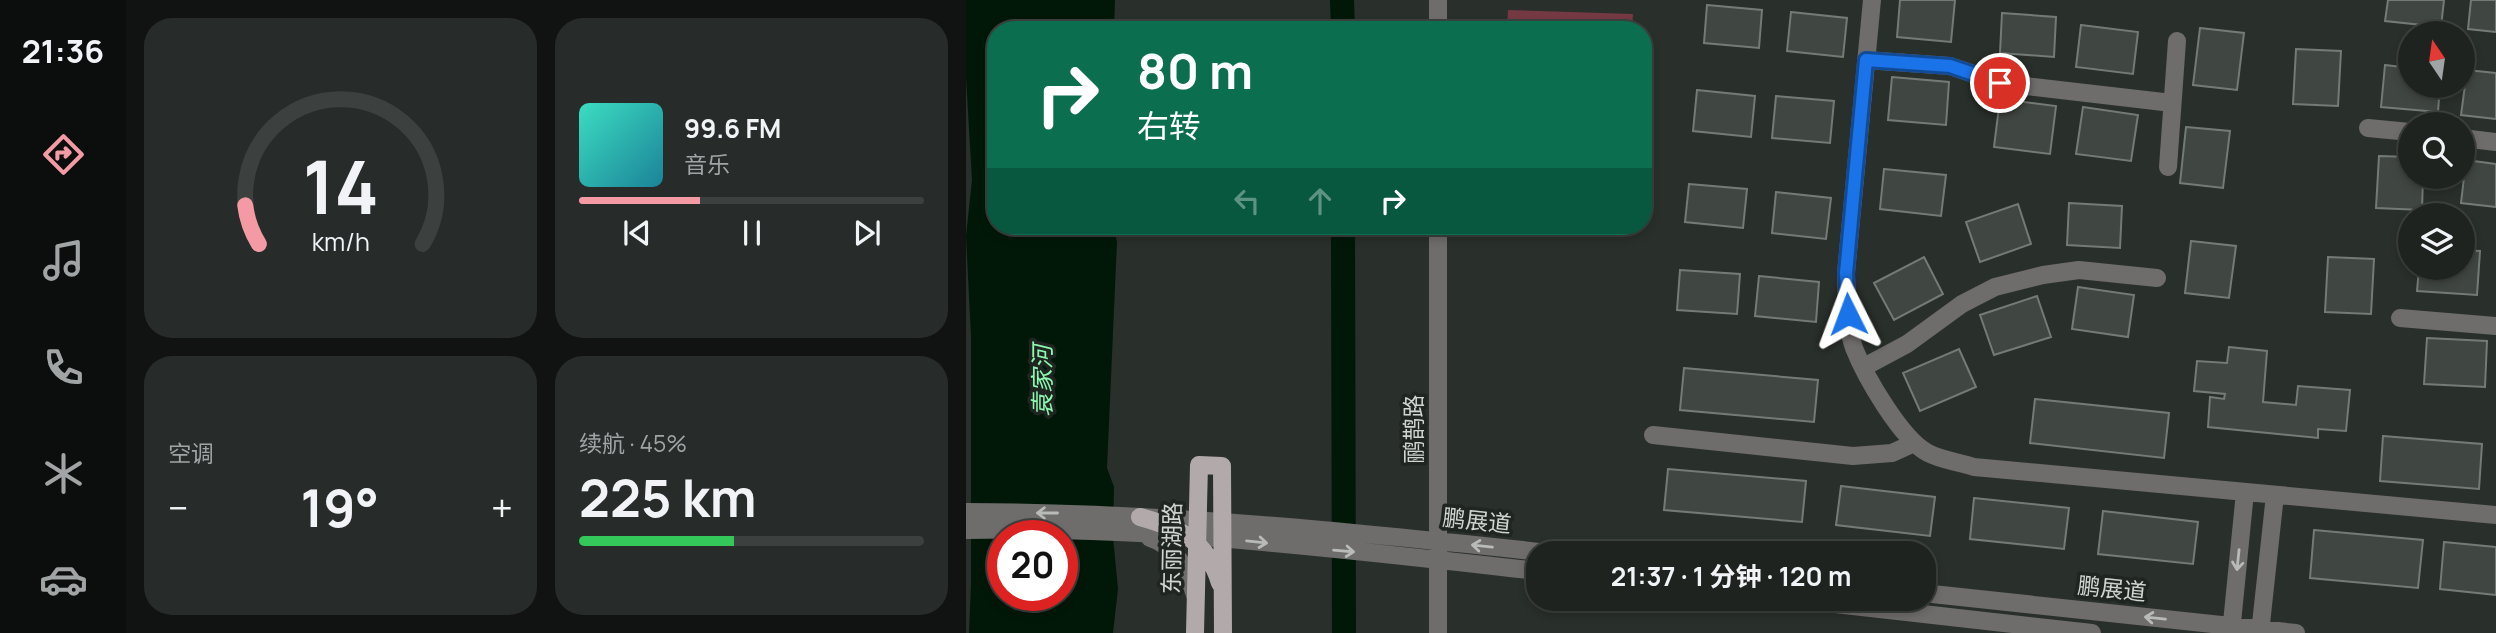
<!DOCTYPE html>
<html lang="zh">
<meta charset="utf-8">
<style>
:root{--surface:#1f2320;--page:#272b29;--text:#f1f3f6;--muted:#a1a4a5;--line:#3c403e;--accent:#f49aa5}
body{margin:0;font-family:Manrope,"Noto Sans SC",sans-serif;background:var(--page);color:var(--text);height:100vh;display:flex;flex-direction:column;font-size:26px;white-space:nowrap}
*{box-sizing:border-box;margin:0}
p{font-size:23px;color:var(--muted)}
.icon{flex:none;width:38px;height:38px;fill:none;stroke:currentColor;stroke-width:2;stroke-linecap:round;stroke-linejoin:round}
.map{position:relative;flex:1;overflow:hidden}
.side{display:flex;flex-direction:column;gap:18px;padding:18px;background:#111312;width:840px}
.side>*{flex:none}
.hud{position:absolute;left:21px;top:21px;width:665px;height:214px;border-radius:28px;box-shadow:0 4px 10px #0003,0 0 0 2px var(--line);background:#0b6e4f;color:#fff;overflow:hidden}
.needle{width:46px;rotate:347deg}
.tools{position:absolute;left:1432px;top:21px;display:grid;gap:14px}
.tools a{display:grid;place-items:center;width:77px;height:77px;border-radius:50%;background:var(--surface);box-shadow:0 4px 10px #0003,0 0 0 2px var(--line);font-size:35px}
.speed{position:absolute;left:21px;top:520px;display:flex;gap:14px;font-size:35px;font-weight:700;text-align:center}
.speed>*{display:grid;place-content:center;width:91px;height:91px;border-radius:50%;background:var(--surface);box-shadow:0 4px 10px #0003,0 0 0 2px var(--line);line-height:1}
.speed .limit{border:10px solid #d22;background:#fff;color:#111}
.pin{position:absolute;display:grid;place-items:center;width:60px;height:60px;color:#fff;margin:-30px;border:4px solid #fff;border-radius:50%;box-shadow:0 2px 7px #0007}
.me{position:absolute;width:77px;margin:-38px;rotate:357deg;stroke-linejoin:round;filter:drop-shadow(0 0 5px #0008)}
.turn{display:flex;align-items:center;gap:24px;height:147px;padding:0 35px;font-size:32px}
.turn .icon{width:91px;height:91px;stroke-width:2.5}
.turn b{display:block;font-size:49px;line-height:60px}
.lanes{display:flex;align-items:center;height:66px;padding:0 35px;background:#0003;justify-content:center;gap:35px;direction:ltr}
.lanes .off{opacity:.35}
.big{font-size:52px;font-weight:700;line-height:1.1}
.side .tile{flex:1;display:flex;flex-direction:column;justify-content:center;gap:10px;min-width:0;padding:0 24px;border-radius:28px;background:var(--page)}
.side .dial{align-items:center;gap:0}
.dial svg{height:182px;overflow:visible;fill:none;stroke:var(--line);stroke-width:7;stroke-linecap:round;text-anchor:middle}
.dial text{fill:var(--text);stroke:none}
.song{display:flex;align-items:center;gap:21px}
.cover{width:84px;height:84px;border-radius:10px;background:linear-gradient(135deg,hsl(170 70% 55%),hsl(190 70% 35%))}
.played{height:7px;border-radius:4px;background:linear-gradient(90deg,var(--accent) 35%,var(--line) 35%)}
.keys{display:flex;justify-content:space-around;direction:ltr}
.heat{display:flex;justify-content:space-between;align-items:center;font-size:38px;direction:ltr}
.charge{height:10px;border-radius:5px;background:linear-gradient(90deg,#34c759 45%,var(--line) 0)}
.side .tiles{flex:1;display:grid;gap:18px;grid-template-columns:repeat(2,1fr)}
.trip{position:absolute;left:560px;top:541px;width:410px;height:70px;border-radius:28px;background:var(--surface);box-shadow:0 4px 10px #0003,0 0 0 2px var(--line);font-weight:700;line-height:70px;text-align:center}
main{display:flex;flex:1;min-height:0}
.tabs{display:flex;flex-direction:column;width:126px;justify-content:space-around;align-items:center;background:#0c0e0d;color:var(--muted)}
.tabs .icon{width:49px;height:49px}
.tabs .active{color:var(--accent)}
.tabs b{font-size:32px;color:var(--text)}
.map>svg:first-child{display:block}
.green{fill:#743942}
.water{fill:#011808;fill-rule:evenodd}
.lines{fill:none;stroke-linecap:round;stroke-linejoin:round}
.canal{stroke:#011808;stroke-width:24}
.building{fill:#404641;stroke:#747b76;stroke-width:2}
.minor{stroke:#6f6c6c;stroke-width:18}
.major{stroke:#b2aaaa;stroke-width:18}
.oneway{stroke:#b8bbb8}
.route-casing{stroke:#114b97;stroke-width:18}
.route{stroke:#1a73e8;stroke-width:12}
.labels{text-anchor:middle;stroke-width:7;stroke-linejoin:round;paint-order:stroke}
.street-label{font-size:23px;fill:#d1d5d2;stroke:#1f2521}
.water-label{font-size:24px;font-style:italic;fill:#8efab0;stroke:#1f2521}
</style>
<main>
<nav class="tabs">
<b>21:36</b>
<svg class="icon active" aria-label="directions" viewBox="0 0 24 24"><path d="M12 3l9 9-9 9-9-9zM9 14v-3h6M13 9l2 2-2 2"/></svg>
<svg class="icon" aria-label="music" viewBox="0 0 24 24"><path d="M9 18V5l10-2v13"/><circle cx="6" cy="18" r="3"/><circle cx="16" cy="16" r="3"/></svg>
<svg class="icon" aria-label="phone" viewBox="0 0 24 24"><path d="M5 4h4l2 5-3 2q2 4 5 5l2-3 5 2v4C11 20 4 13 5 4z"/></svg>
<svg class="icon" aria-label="climate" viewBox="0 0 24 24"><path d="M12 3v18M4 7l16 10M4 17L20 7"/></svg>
<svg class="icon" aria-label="car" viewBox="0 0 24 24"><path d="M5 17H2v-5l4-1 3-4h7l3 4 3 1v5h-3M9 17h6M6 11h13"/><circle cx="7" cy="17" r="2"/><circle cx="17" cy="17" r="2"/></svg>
</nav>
<section class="side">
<div class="tiles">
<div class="tile dial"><svg viewBox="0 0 100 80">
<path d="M14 69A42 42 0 1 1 86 69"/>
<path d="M14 69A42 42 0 0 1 8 52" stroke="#f49aa5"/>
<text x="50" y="56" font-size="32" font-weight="700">14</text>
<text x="50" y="72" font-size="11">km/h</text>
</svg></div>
<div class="tile">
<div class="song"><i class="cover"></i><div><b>99.6 FM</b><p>音乐</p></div></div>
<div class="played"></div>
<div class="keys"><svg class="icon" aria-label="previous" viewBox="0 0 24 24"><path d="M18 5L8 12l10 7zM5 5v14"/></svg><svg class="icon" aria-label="pause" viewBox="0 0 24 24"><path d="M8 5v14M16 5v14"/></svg><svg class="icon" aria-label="next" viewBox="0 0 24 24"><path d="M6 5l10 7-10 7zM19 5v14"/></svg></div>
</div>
<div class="tile"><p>空调</p>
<div class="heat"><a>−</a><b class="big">19°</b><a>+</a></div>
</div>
<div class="tile"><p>续航 · 45%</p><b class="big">225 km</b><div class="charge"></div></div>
</div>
</section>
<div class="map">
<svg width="1530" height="633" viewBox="0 0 1530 633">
<rect width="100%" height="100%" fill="#292f2a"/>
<path class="green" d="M542,10L667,14L666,30H541Z"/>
<path class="water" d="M0,0H149L148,30H30V226H147L151,242L141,468L148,487L147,537L152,589L147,633H3L5,584V336L0,236L6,180L0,77ZM37,536H96V595H37Z"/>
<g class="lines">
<path class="canal" d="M376,0L377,30
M377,226L378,633"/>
</g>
<path class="building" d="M934,0H989L985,42L931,37Z
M1422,0H1478L1475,27L1419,21Z
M1505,0H1530V32L1502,29Z
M741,5L796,10L793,48L738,43Z
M825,12L881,18L877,57L821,51Z
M1036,13L1090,17L1088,57L1034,53Z
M1115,25L1172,32L1167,74L1110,67Z
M1234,28L1278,33L1271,90L1227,85Z
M1330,49L1375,51L1372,106L1327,104Z
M1419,65L1444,68V86H1474L1472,112L1415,107Z
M1501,70L1530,73V119L1495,115Z
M926,77L983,82L980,125L922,120Z
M731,90L789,96L785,137L727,131Z
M810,96L868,101L864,143L806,138Z
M1034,99L1090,106L1084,154L1028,147Z
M1117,107L1172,115L1165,161L1110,154Z
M1220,127L1264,131L1257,188L1214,183Z
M1413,156L1444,157V177H1457L1456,210L1410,208Z
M1500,160L1530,164V207L1495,203Z
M918,169L980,175L975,216L914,209Z
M723,184L781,189L777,228L719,222Z
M810,192L865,198L860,239L806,233Z
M1103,203L1156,206L1154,248L1101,245Z
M1052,204L1065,244L1014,262L1000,222Z
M1225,241L1270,246L1263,298L1219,293Z
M1496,250L1514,251L1511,295L1451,291L1453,268H1496Z
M958,257L977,294L928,320L908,283Z
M1362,257L1408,259L1405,314L1359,312Z
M714,270L774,274L771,314L711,310Z
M793,276L853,282L850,322L789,316Z
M1112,287L1168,295L1162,337L1106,329Z
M1071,296L1085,337L1028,355L1014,315Z
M1461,338L1521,341L1519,387L1458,384Z
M1263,347L1301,351L1297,402L1330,405L1332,386L1384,390L1380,431L1352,429V438L1242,427L1244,397L1258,399L1259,394L1228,391L1231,361L1261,363Z
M993,349L1010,387L954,411L937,373Z
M718,368L852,380L848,422L714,410Z
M1069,399L1203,413L1198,458L1064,443Z
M1417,436L1516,444L1513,489L1414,481Z
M702,469L840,481L836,522L698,510Z
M875,486L969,497L964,536L870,525Z
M1008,498L1103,508L1098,549L1004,539Z
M1137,511L1232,522L1227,564L1132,554Z
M1348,530L1457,540L1452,588L1344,578Z
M1478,542L1530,547V595L1474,589Z"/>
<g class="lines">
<path class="minor" d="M906,0L880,273C881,297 880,326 888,348C899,376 935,439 962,453C975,460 993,462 1008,467L1530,515
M472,30V0
M900,60L984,66L1034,83L1206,103
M1402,128L1444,132
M1496,138L1530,142
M1202,167L1211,41
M1434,318L1530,326
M898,367L941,344L996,304L1029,287L1077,275L1113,270L1191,278
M687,435L887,456L926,453L948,443
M0,512C195,512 390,532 584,553
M0,530C191,526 383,550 572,571
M184,538C210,546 221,570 229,595
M957,593L1330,633
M816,598L1126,633
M472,633V226
M1265,633L1279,492
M1294,633L1309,495"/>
<path class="major" d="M174,517C214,528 241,541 254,583
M229,633L233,465L256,466L257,633"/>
</g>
<defs><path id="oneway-shaft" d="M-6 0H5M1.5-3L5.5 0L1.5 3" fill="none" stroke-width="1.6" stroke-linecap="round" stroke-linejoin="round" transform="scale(1.75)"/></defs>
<g class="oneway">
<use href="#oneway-shaft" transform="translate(81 513) rotate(-180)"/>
<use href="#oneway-shaft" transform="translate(291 542) rotate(6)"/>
<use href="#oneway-shaft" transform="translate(516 546) rotate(-174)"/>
<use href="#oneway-shaft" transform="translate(378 551) rotate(5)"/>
<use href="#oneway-shaft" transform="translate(1272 560) rotate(96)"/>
<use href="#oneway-shaft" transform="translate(1189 618) rotate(-174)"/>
</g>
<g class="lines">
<defs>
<path id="route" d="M882,314L880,273L900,60L984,66L1034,83"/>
</defs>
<use href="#route" class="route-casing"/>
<use href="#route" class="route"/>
</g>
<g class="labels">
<g class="street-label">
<text transform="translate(448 429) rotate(-90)" y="8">鹂鹊路</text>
<text transform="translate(511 521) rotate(6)" y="8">鹏展道</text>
<text transform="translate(206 548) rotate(-89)" y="8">东丽湖路</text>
<text transform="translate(1146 589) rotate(6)" y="8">鹏展道</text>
</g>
<g class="water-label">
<text transform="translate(77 381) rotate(-90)" y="8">袁家河</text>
</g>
</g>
</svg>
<div class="tools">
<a><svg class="needle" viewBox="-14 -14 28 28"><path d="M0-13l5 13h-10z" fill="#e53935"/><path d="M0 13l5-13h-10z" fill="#a1a4a5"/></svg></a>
<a><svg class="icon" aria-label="search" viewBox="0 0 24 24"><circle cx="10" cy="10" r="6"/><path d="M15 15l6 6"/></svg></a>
<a><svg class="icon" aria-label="layers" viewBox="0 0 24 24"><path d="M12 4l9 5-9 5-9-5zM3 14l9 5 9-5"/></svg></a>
</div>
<div class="speed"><div class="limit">20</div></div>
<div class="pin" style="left:1034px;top:83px;background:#d93025"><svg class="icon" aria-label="arrive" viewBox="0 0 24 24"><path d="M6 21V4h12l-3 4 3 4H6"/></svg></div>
<svg class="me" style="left:882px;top:314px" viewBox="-20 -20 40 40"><path d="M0-17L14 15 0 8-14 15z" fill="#1a73e8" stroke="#fff" stroke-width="4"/></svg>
<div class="trip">21:37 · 1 分钟 · 120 m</div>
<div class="hud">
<div class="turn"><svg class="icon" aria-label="right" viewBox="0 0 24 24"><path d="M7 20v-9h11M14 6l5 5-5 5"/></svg><div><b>80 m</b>右转</div></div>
<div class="lanes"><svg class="icon off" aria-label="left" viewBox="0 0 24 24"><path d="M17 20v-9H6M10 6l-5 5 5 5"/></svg><svg class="icon off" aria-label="ahead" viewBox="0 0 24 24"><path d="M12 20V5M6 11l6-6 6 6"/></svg><svg class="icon" aria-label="right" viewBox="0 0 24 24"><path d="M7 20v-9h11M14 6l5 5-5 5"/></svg></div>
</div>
</div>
</main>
